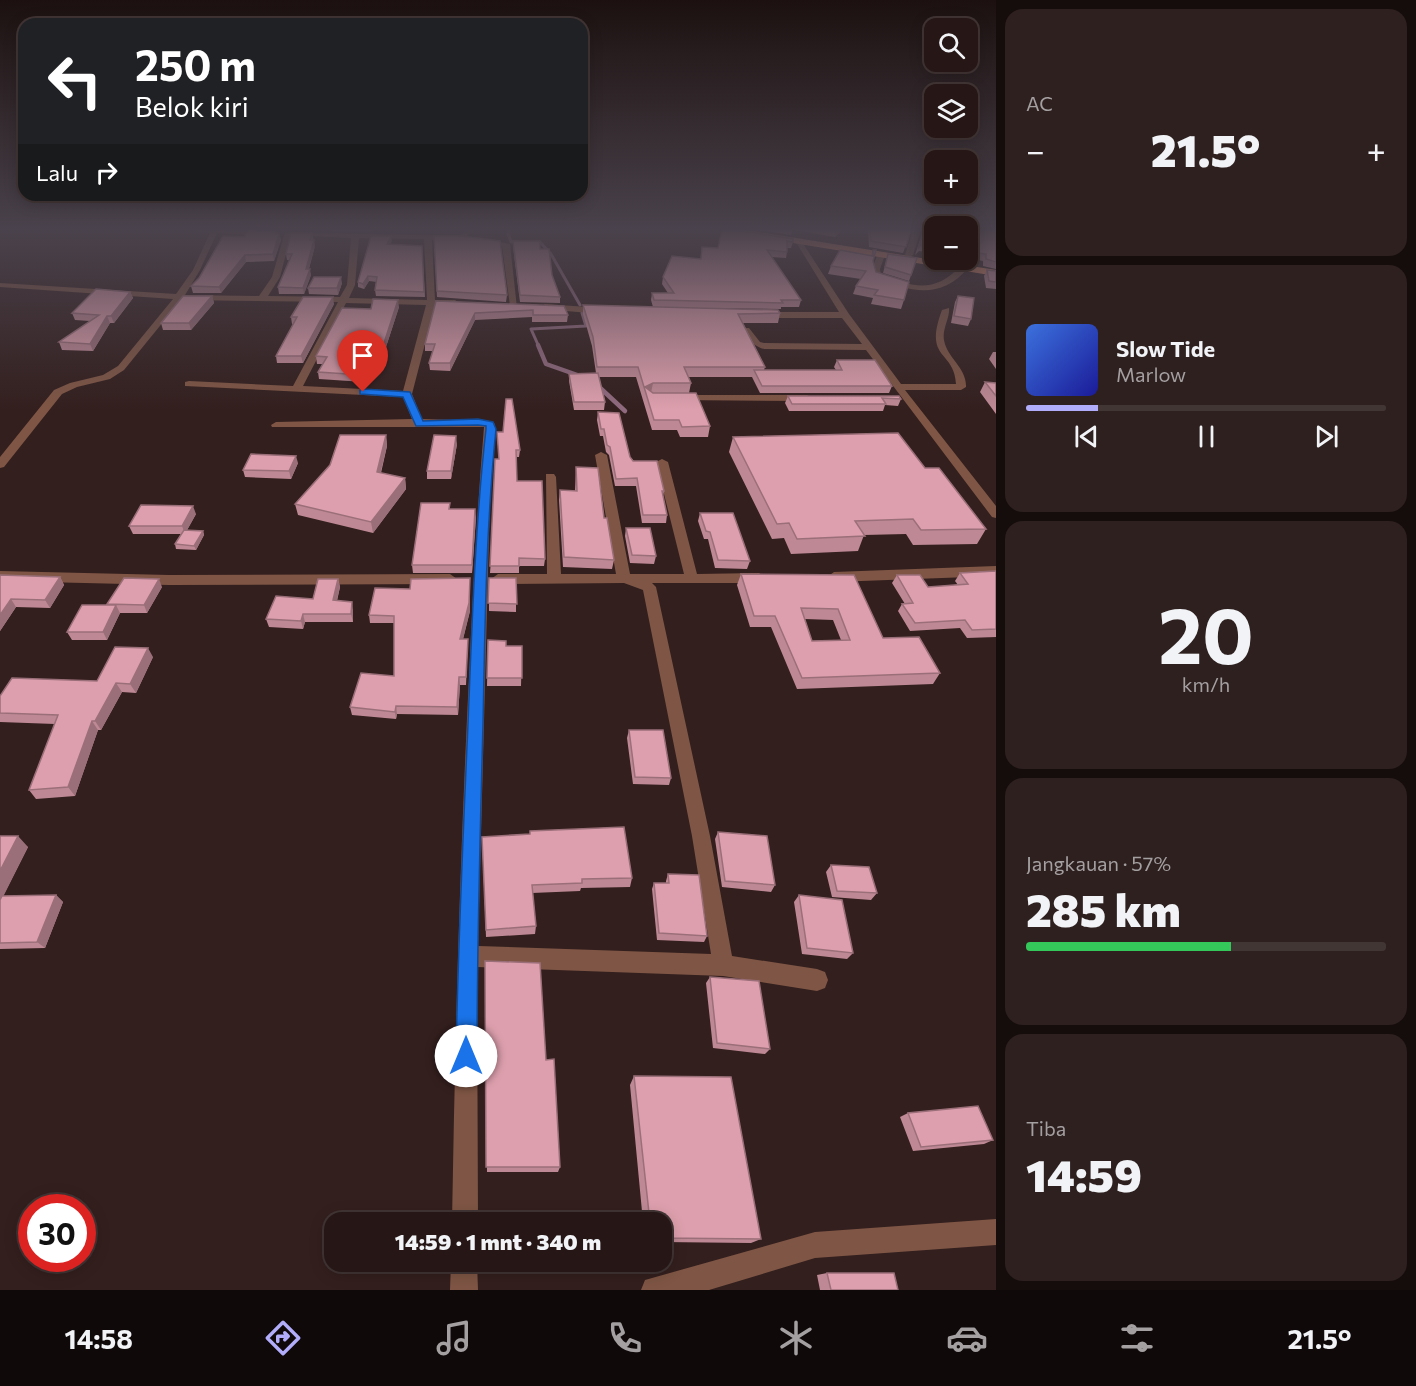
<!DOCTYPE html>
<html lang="id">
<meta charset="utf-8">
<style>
:root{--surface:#261716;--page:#2e201f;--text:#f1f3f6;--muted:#a49fa1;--line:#423635;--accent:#b1adfa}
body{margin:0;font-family:Commissioner,sans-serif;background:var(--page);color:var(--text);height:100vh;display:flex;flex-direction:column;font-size:22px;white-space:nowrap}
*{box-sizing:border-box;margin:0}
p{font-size:20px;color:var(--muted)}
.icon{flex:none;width:33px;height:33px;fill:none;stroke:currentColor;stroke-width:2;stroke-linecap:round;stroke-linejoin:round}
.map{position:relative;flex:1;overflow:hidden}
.panel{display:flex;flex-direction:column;gap:9px;padding:9px;background:#150d0c;width:420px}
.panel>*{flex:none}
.hud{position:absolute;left:18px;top:18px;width:570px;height:183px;border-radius:18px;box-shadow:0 3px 15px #0003,0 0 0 2px var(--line);background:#202124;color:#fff;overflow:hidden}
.buttons{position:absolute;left:924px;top:18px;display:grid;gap:12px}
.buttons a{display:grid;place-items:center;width:54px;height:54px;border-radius:12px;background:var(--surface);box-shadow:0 3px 15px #0003,0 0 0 2px var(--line);font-size:30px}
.speed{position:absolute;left:18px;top:1194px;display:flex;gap:12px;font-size:30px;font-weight:700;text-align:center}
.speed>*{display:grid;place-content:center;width:78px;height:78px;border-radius:50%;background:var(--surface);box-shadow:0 3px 15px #0003,0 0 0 2px var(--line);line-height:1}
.speed .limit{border:9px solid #d22;background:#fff;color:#111}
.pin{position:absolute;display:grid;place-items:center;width:51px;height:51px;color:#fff;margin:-62px -26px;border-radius:50% 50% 50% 0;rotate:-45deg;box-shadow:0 0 6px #0007}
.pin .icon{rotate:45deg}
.me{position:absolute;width:66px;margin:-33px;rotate:0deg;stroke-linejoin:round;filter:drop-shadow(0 0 4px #0008)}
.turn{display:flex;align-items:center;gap:21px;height:126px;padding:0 18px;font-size:27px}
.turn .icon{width:78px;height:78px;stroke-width:2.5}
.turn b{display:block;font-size:42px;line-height:51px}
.then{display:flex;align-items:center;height:57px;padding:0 18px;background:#0003;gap:12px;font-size:22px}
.big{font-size:45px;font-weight:800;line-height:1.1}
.panel .widget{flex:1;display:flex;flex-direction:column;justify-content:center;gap:9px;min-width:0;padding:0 21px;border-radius:18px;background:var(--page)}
.panel .dial{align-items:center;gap:0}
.dial b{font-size:78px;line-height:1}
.song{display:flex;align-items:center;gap:18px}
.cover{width:72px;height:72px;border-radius:9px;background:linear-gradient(135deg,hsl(220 70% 55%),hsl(240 70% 35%))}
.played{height:6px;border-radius:3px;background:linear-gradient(90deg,var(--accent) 20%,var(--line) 20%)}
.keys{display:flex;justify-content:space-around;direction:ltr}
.heat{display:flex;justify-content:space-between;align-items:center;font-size:33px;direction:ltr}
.charge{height:9px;border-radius:4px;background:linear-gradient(90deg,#34c759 57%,var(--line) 0)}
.trip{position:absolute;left:324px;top:1212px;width:348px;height:60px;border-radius:18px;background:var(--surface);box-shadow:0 3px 15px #0003,0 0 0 2px var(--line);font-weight:800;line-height:60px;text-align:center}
.tab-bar{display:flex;height:96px;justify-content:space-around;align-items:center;background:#0f0909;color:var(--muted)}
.tab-bar .icon{width:42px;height:42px}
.tab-bar .selected{color:var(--accent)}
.tab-bar b{font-size:27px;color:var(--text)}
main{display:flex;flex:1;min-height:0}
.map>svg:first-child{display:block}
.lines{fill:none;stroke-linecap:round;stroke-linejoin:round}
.stream-far1{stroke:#906a7e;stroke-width:3}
.stream{stroke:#906a7e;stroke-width:4.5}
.minor{fill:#7f5645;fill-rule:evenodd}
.highway{fill:#fe976d;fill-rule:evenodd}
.wall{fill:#be8995;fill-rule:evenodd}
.shaded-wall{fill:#9b6f79}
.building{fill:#dd9fad;stroke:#9b6f79;stroke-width:1.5;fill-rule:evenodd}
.route{fill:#1a73e8;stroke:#114b97;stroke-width:1.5}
</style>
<main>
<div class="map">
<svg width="996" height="1290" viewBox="0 0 996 1290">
<rect width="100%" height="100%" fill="#331f1e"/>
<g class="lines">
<path class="stream-far1" d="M334,230H370
M510,230L508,233L511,242H519
M532,242H540L551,254L580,305
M539,347L531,329L586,326L582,313"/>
<path class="stream" d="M538,345L546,364L583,377
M597,385L625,411"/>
<path class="minor" d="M190,230L270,232L267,236L217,233L200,270L185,295L259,296L272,277L285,232L459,236L467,230H475L461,240H432L435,300H455L459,303L455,306L435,305L412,394L422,419L490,421L495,424L490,496L478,946L711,954L692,836L643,590L624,583L498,584L491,579L498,574H547L546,474H554L556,477L561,574H616L595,455L601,452L607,455L630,574H684L656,462L662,459L668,462L697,574L759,573L766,578L759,583H652L656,587L710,836L732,956L817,969L825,972L828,980L825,988L817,991L723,976L477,967L478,1222H452C455,1040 460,858 469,677C473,593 477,510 484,427H272L271,425L276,422L412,419L403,397L185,386V382L189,381L293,386L338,302L181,300L124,370L110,379L77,387L62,394L4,467L0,468V457L54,390L70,383L103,375L118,366L173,299L0,287V283L176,294L193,270L210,233ZM291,235L351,238L347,285L340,297L268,296L280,277ZM359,238L424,239L427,300L349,298L355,285ZM346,303L426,305L403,391L303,386Z
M913,230H921L913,255L909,257L905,255Z
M476,237L510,244L517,308L510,306L502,246L476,241Z
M794,239H800L849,314L901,384H956C954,349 923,361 942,310L949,308C950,318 942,329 944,340C947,358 967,368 966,387L961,390H905L996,506V518L992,517L866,350L764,349C754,346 743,338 743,328H749L760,342L764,343L862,344L842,318H761L757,315L761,312H839Z
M878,253L885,255L880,269L881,275C915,287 933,294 961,266L968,268C940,301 910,291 874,278L872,269Z
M545,304L602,308L606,311L602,314L542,309L541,307Z
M678,395H807L812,398L807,401L674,400L673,398Z
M996,566V576L834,582L827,577L834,572Z
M0,571L169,575L450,574L457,579L450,584L169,585L0,581Z
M996,1219V1245L815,1258L709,1290H641L645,1280L815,1232Z
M451,1262H477L478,1290H450Z"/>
<path class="highway" d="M728,230H746L996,270V276L732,233Z"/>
</g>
<path class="wall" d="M722,230L793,242L791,248H787V252L786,258L771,257L801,300L799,307H781V309L686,308L780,313L778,323H743L765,367L764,370H836L834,367L837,360L892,386L889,393H760L752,377H688L691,383L689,393H652L710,426L708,437H680L677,430H652L636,377H599L605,402L604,410H574L569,381V374L596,373L592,346L583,314V305L653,307L651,300L652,293H668L662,284L663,277L701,259L702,247L718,248Z
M758,230H792L791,235Z
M795,230H842L835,237Z
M868,230H911L903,253L869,247Z
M922,230H934V253L919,251L915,255L923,231Z
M968,230H996V269L983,266V261L968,258Z
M277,232L278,234H279L281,240L274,261L246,262L221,293H193L191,286L244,237Z
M312,233L315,246L309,269L311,275L304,294H279L278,287L290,260H287L286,254Z
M434,236L507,295L506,302L437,297Z
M392,241L390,244L422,246L425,297L376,296L375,290L377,282L369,281L364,289L358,287V282Z
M513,241L540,249L560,297V303L520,302L513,247Z
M873,250H876L873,261L876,272L904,300L901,309L871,304L873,298L853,294L856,286L861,279L828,274L831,266L871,255Z
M888,254L917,258L909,281L883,273Z
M987,270L996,271V289L986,288L984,276Z
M342,283L338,295L309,294L308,288Z
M130,292L133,298L114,323H110L93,351L62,350L59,342L90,321L75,320L72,313Z
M212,296L214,303L191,330H163L161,323Z
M958,296L971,319L968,326L951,323L955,302Z
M436,301L564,306L568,315L567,322H532V317L475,320L450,371L430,370L429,363L433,351H425V344Z
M334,304L303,363H277L276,356L293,324H292L291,317Z
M399,307L385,350H375L364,382L319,379L318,372L323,364H317L316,356L371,309Z
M993,352H996V369L989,359Z
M985,382L996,383V414L980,392Z
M788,396L901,399L898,406L885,405L883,411H789L785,403Z
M598,412L630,457L664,491L663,496L667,515L666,523H642L636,486H615L609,455L606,452L603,436H600L597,420Z
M497,432L520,450L519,457H516L517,481L545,559L544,566H519V573H490L499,459Z
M386,435L387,446L381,473L405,478L406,489L373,533L298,515L295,504Z
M733,437L925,468L986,529L977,544L913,545L906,534L864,535L858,551L791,554L784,538L772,539L729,452Z
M457,444L451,479H427V471Z
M298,463L291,479L245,477L243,470Z
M576,467L604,518L614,560L612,569L563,567L559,500L560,490L575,491Z
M450,509L476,517L472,573H413L412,565Z
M700,513L750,561L747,569L715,568L708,539H704L698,521Z
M196,514L187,530L203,531L204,535L196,550L176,549L175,544L181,534H133L129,526Z
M626,528L656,556L654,564L630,563L625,536Z
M996,571V637L967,638L960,628L910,631L898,611L902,604H905L892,583L897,575L928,587L958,585L955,581L960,573Z
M741,574L854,575L883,638L940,673L933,684L797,689L771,627H750L737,585ZM805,619L833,620L841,640L812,641Z
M0,575L60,577L64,585L50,608L16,607L0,631Z
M470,578V611L463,639H468L466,685H460L458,715L397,714L396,719L352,715L350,707L394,676V623H370L369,615L410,589Z
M489,578H516V612L489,611Z
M338,579L340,587L337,601L353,610V622H305L303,629L269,627L266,619L313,599Z
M162,587L147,613H120L107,640H72L67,632L107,604Z
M488,640L506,641V646H522L521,686H487Z
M153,657L136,693L122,692L101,730H98L75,796L36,799L29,790L55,724L0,722V696L97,681Z
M629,730L671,778L669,785L633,784L627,738Z
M718,832L775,885L771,892L722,887L715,839Z
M0,836L28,847L3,896L56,895L63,902L45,948L0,949Z
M482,837L632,878L630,887L581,888L580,891L532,893L536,926L535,934L486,937Z
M831,865L877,893L871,900L832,897L826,872Z
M668,874L707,936L704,942L657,940L652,889L654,883H666V881Z
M799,895L853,953L847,959L802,954L794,902Z
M485,961L546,1060L560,1167L558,1172H487Z
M710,977L770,1049L765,1054L713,1048L706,983Z
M634,1076L761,1239L751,1243L662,1242V1222H643L630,1085Z
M908,1113L993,1140L984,1144L913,1151L900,1117Z
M827,1273L898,1290H820L817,1275Z"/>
<path class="shaded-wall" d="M838,230H842L835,237L837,231Z
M277,232L278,237L279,234L281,240L274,261L273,254Z
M391,236L392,241L387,249V244Z
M314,240L315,246L307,275L306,269Z
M245,255L246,262L221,293L219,287Z
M310,269L311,275L304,294L303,288Z
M368,276L369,281L364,289L363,284Z
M341,277L342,283L338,295L337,288Z
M130,292L133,298L114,323L111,316Z
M212,296L214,303L191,330L189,323Z
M333,297L334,304L303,363L301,356Z
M398,300L399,307L385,350L384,343Z
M475,313V320L450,371V363Z
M107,316L110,323L93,351L90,344Z
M374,343L375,350L364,382L363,375Z
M653,383L651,393L645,387Z
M386,435L387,446L378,483L377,472Z
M456,436L457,444L451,479V471Z
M296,456L298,463L291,479L289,471Z
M405,478L406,489L373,533L371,522Z
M193,506L196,514L185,534L182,526Z
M475,509L476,517L472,573V565Z
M203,531L204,535L196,550L194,546Z
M60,577L64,585L50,608L45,600Z
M470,578V611L461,647L460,639Z
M159,579L162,587L147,613L144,605Z
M338,579L340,587L335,608L333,600Z
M11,599L16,607L0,631V615Z
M352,602L353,610V622L351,614Z
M116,605L120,613L107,640L103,632Z
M303,614L305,622L303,629L301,621Z
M148,648L153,657L136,693L130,684Z
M459,677L460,685L458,715L457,707Z
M116,683L122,692L101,730L95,721Z
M396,706L397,714L396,719L395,712Z
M92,721L98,730L75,796L68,787Z
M18,836L28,847L0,903V871Z
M56,895L63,902L45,948L37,942Z"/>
<path class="building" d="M722,230H735L793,239V242L787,241V252L767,250L801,300H781L783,303L654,300L652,293H674L663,277L672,256L701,259L702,247L718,248Z
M870,230H911L906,247L871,241Z
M924,230H934V246L921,244L918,249Z
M968,230H996V262L986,259V254L968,252Z
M248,231L277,232L276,234H279L273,254L245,255L219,287L191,286L199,278L223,236L244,237Z
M291,233H312L310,240H314L306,269H310L303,288L278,287L292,254H286Z
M371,236H391L387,244L422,246L424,292L375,290L377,277L368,276L363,284L358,282Z
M434,236H461L500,241L507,295L437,291Z
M513,241H540V249H549L552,275L560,297L520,295Z
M840,250L873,256V250H876L873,261L876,272L909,282L904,300L874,295L878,290L856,286L866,271L831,266Z
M888,254L917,258L911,275L885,267Z
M987,270L996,271V282L989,281Z
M314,277H341L337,288H308Z
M96,289L130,292L111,316H107L90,344L59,342L99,315L72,313Z
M183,296H212L189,323H161Z
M958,296L974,298L971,319L954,316Z
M303,297H333L301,356H276L297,317H291Z
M373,299L398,300L384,343H374L363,375L318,372L327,357L316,356L342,308L371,309Z
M436,301L564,306L568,315H533V310L475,313L450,363H429L435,344H425Z
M583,305L778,310L780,313L738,314L765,367H684L691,383H653L645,387L653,393H696L710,426L682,427L679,420H654L638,367H597L593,337Z
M837,360H875L892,386H762L754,370H842Z
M598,373L605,402H574L569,374Z
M985,382L996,383V396Z
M788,396H899L901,399L882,398L886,404H792Z
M506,399H512L520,450H516L517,481H542L545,559L519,558V566H490L495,459H499L497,432H503Z
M598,412L619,413L630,457L633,461H657L664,491H662L667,515H643L637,478L616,479L610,447L607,445L604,429H601Z
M898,433L925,468H939L986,529L921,530L913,519L855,521L865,536L797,539L789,523L777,524L733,437Z
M340,435H386L377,472L405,478L371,522L295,504L330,465Z
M434,435L456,436L451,471H427Z
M251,454L296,456L289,471L243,470Z
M576,467L598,468L604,518H607L614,560L564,557L560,490L577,491Z
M421,503H450L449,509H475L472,565H412Z
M141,505L193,506L182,526H129Z
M700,513H733L750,561L718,560L710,532L706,531Z
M626,528H650L656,556L632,555Z
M184,530L203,531L194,546L175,544Z
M996,571V629L972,630L965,620L915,623L902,604L913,603L897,575H920L928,587L968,584L960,573Z
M741,574L854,575L883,638L919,637L940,673L802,678L775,616H754ZM801,608L838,609L850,640L812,641Z
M0,575L60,577L45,600L11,599L0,615Z
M124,578L159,579L144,605L107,604Z
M470,578L469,603L460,639H468L466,677H459L457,707L396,706L395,712L350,707L361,673L394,676V616L369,615L375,588L410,589L411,579Z
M489,578H516L517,604L488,603Z
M318,579H338L333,600L352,602L351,614H303L301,621L266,619L276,596L313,599Z
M82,605H116L103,632H67Z
M488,640L506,641V646H522V678H487Z
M115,647L148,648L130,684L116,683L95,721H92L68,787L29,790L58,715L0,713V696L12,678L97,681Z
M629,730H663L671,778L635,777Z
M624,827L632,878L582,879V883L532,885L536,926L486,930L482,837L530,834V831Z
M718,832L767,836L775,885L725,881Z
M0,836H18L0,871Z
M831,865L869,867L877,893L837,891Z
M668,874L699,875L707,936L659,933L654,883H669Z
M56,895L37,942L0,943V900L2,896Z
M799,895L842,900L853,953L807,948Z
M485,961L540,963L546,1060L554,1059L560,1167H486Z
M710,977L759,981L770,1049L717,1043Z
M634,1076L731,1077L761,1239L662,1238V1222H650Z
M978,1106L993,1140L921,1147L908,1113Z
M827,1273H894L898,1290H831Z"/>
<linearGradient id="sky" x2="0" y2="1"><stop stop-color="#1c1110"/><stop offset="0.56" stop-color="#4a424c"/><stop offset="1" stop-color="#4a424c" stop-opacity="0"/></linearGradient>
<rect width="996" height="410" fill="url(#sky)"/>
<path class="route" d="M363,389L410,392L423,421L478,419L493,422L496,429C486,527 485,625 483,724C480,835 477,945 477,1056L474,1063L466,1066L459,1063L456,1056C458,945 463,835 468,724C472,625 475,527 486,429V426L478,425L416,426L403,397L360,394V390Z"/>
</svg>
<div class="buttons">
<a><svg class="icon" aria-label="search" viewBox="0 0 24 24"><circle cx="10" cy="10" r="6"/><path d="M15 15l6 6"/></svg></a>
<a><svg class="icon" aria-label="layers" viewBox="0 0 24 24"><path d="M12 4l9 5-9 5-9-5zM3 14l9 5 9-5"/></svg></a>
<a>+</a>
<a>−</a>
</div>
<div class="speed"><div class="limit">30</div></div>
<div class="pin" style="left:363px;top:392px;background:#d93025"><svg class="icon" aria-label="arrive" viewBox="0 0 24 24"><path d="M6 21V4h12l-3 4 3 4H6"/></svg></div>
<svg class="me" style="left:466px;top:1056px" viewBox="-20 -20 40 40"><circle r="19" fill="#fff"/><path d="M0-13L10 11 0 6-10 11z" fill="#1a73e8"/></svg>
<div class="trip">14:59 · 1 mnt · 340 m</div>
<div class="hud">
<div class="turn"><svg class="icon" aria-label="left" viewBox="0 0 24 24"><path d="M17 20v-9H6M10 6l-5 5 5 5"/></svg><div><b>250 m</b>Belok kiri</div></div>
<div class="then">Lalu<svg class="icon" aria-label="right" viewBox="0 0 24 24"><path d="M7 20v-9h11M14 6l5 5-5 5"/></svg></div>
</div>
</div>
<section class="panel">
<div class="widget"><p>AC</p>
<div class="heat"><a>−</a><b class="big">21.5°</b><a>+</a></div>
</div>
<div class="widget">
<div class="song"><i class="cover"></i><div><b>Slow Tide</b><p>Marlow</p></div></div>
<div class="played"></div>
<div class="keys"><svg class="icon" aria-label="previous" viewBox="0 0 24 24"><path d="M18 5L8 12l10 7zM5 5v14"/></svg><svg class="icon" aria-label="pause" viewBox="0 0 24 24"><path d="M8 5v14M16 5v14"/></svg><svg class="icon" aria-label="next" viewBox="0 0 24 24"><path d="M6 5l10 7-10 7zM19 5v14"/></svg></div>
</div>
<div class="widget dial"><b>20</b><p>km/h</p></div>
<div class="widget"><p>Jangkauan · 57%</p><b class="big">285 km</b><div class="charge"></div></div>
<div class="widget"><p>Tiba</p><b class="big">14:59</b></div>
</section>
</main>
<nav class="tab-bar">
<b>14:58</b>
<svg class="icon selected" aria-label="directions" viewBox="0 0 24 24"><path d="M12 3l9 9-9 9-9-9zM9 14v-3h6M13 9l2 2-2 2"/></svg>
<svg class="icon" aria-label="music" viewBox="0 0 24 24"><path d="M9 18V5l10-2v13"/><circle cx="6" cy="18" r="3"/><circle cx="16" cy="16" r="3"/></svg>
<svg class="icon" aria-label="phone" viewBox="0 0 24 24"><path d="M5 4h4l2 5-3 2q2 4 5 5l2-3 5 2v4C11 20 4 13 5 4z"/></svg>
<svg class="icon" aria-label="climate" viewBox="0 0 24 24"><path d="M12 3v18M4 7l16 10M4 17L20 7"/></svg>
<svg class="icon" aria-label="car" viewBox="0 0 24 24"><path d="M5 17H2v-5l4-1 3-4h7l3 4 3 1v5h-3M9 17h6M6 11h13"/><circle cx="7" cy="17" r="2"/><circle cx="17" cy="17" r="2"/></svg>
<svg class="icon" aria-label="filters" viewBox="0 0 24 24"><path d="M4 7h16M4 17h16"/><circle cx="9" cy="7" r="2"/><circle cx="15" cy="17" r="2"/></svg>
<b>21.5°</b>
</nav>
